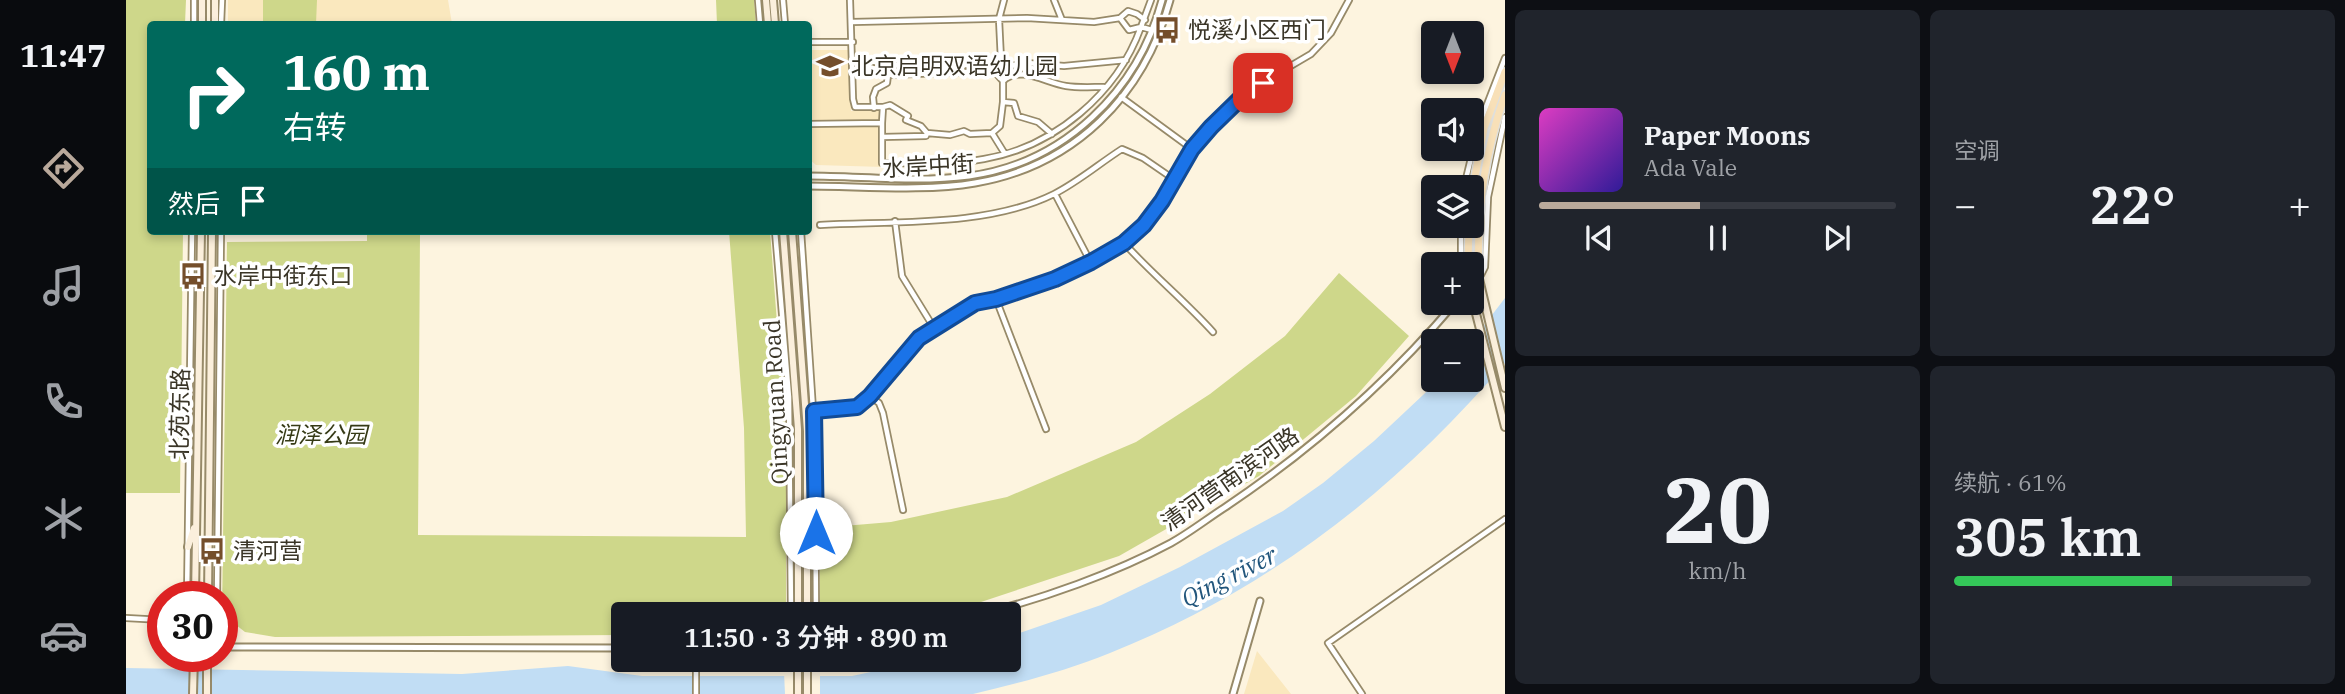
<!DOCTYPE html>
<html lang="zh">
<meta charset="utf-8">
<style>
:root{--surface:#171b24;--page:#20242c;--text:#f1f3f6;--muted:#9ea1a6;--line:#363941;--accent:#b9a99b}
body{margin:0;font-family:"IBM Plex Serif","Noto Sans SC",serif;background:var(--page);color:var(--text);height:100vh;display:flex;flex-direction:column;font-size:26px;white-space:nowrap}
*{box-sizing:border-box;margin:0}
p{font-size:23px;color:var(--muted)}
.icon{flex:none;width:38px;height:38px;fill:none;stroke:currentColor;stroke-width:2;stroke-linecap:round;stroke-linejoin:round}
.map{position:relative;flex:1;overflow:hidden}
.sheet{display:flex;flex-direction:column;gap:10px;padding:10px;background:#0d0f14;width:840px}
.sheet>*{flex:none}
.hud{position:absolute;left:21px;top:21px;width:665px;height:214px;border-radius:7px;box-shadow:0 4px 10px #0003;background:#00695c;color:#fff;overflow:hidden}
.needle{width:46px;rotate:180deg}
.controls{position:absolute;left:1295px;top:21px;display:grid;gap:14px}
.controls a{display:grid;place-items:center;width:63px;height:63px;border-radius:7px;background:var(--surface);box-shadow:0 4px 10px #0003;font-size:35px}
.speed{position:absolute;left:21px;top:581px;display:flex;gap:14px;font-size:35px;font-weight:700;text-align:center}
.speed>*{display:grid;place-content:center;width:91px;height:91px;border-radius:50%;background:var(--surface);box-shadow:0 4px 10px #0003;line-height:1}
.speed .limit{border:10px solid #d22;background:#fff;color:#111}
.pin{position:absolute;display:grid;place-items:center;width:60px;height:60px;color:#fff;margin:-30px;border-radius:14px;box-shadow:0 4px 10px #0006}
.me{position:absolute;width:77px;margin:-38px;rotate:0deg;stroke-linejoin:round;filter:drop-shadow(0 0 5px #0008)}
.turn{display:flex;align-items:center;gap:24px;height:147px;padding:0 21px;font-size:32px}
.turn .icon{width:91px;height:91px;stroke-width:2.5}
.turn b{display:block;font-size:49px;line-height:60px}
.then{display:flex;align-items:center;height:66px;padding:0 21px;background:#0003;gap:14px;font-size:26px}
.big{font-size:52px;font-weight:600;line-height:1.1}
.sheet .tile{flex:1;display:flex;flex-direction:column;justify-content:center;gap:10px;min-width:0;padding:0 24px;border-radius:10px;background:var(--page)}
.sheet .dial{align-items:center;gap:0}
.dial b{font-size:91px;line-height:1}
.song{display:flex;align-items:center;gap:21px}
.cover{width:84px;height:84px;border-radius:10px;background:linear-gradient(135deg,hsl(310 70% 55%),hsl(250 70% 35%))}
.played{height:7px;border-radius:4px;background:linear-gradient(90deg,var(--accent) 45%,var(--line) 45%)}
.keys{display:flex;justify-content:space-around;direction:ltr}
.heat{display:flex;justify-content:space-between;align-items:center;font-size:38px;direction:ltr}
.charge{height:10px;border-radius:5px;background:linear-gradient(90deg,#34c759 61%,var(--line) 0)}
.sheet .tiles{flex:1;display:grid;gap:10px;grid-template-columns:repeat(2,1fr)}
.trip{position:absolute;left:485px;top:602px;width:410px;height:70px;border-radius:7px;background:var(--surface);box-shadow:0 4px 10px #0003;font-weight:600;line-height:70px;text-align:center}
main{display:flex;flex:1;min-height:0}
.dock{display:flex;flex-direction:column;width:126px;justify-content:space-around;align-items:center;background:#090b0e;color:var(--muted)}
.dock .icon{width:49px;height:49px}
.dock .on{color:var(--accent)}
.dock b{font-size:32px;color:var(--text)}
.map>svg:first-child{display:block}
.built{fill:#fae8be}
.green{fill:#ced78a}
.water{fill:#c1ddf4}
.pier{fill:#fdf4df}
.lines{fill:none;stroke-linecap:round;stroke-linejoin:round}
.minor-casing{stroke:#978a69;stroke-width:8}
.tertiary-casing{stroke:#978a69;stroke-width:9}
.secondary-casing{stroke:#978a69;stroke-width:10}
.primary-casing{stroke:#dfdfdc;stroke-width:10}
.minor{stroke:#fff;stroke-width:4.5}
.tertiary{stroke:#fff;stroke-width:5}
.secondary{stroke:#fbefdc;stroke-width:6}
.primary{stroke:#f8e0b8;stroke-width:7}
.route-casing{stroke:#114b97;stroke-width:18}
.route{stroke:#1a73e8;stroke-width:12}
.labels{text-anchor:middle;stroke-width:7;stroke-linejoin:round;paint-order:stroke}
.poi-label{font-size:23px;fill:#3a3527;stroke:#fff;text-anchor:start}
.street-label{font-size:23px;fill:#3a3527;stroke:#fff}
.park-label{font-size:23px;font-style:italic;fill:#363a16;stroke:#fff}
.water-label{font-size:24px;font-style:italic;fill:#22567c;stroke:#fff}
</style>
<main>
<nav class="dock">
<b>11:47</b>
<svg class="icon on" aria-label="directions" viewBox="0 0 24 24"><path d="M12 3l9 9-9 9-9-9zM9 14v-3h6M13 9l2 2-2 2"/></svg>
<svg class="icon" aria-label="music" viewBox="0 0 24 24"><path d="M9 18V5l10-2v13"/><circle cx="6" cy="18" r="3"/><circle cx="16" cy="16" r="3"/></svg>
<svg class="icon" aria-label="phone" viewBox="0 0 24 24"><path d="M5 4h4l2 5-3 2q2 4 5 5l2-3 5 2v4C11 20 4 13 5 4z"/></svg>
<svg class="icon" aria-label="climate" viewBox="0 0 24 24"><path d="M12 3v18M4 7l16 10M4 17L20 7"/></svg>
<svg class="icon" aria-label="car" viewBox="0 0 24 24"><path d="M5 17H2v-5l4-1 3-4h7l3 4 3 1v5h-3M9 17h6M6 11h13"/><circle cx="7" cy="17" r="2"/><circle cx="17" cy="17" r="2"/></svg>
</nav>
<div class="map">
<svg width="1379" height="694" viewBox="0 0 1379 694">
<rect width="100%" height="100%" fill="#fdf4df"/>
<path class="built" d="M102,0H322L326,24H102Z
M682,50H725V111H756L758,167L690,165L683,159Z
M1131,651L1165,694H1118Z"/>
<path class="green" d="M0,0H60L59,24H24V231H57L54,493H0Z
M137,0H191L190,24H137Z
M590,0H628L630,24H591Z
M603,231H644L660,441V614H497V635L149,637L119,632L96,614L101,242L241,241V234H294L292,535L620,537L618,428Z
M1213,273L1283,336L1230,396L1133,476L993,556L849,604L800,614H694V528L765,522L881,497L1010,442L1084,394L1159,336Z"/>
<path class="water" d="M1379,298V363C1269,491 1142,590 984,653C940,671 893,683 847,694H0V668L336,674L442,666L516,676H726L801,660H882V637L975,605L1054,567L1157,511L1197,483L1248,441L1313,380H1346V341Z"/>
<path class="pier" d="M658,672H694V694H659Z"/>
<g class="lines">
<defs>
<path id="minor" d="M632,0L634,24
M657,0L659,24
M724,0L727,99L729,107H757L756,123
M928,0L936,20
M1025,0L1015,27L1026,30
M994,18L1002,11L1011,14L1019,20
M68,24V0
M95,24L96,0
M682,42H727
M727,59L793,68L820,65H867
M875,60L884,66L882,76
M884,66L901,63L938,66L1000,60
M877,81L868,71L867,65L875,60L873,19L878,0
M995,97L1066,149
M757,107L764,105L782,116L780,120L795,126L801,133L824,135L838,131L844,134L866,133L874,126L877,102
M748,108L747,97L750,89L761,83L762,75L868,71
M682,124L756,123V163C791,163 824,165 858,159C928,147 991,94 1015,27L1003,30L994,18L968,22L901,18L726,22
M866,133L879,154
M926,134L912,122L892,116L888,103L877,102V81C894,65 920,83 940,86C952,88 966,87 978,87
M756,137L800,136L801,133
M1338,187L1353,125L1379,58
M929,194L965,263
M769,221L776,276L808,328
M694,225C767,221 862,227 928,194C952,182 974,163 996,149L1017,158L1049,180
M1335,226V264
M649,231L663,397L665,614
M675,231L689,439L690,614
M998,243C1026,274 1059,301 1087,332
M1355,275L1359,267L1362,197L1379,117
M870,299L920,429
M744,396L753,403L757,413L777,510
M688,410L731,407L744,396L793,338L849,303L870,299L929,279L965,263L998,243L1018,225L1036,201L1066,149L1096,115L1122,91L1185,54L1205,33L1223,0
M61,597L66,231
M91,597L95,231
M0,618L37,620
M570,660V694
M1236,694L1202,643L1379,519"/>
<path id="tertiary" d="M682,176C735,176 790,183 843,176C938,163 1012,91 1036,0
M682,186C734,186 798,192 849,183C948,166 1018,96 1044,0
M855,614C916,599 989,573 1045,543C1063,533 1081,519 1098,508C1185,450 1262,382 1329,303
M96,647L497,648
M1107,694L1134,601"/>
<path id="secondary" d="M640,0L642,24
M647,0L649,24
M76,24V0
M89,24V0
M657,231L672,429V614
M666,231L681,431V614
M1353,279L1379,388
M1346,298L1379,427
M62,547L68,528
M69,597L75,231
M82,597L86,231
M672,660V694
M681,660V694
M67,694L68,656
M81,694V656"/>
<path id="primary" d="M1346,193L1358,128L1379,72
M1342,264L1343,226
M1353,279C1350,215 1357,156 1379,95"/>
</defs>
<use href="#minor" class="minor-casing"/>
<use href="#tertiary" class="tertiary-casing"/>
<use href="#secondary" class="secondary-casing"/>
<use href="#primary" class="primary-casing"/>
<use href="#minor" class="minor"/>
<use href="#tertiary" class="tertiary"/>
<use href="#secondary" class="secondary"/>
<use href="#primary" class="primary"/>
</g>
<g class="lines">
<defs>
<path id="route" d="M690,533L688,411L731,407L744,396L793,338L849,303L870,299L929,279L965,262L998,243L1018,225L1036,201L1066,149L1085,127L1122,91L1137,83"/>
</defs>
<use href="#route" class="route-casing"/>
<use href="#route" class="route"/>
</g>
<defs>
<symbol id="bus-bare" viewBox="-9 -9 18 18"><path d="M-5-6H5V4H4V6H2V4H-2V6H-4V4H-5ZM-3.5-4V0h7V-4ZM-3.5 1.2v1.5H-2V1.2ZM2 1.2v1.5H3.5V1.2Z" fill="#744e2b" stroke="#fff" stroke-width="2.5" paint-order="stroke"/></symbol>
<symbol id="school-bare" viewBox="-9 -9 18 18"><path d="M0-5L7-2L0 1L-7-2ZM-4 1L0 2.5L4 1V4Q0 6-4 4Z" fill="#744e2b" stroke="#fff" stroke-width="2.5" paint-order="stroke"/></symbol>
</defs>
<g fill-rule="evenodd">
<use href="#bus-bare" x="1022" y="11" width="38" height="38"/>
<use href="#school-bare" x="685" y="47" width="38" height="38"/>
<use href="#bus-bare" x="48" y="257" width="38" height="38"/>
<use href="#bus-bare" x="67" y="532" width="38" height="38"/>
</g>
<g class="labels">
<g class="poi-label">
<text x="1062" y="38">悦溪小区西门</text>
<text x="725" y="74">北京启明双语幼儿园</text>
<text x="88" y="284">水岸中街东口</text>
<text x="107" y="559">清河营</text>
</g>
<g class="street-label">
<text transform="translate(802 166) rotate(-3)" y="8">水岸中街</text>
<text transform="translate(650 402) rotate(-93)" y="8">Qingyuan Road</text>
<text transform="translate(54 414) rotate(-89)" y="8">北苑东路</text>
<text transform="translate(1104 479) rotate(-35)" y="8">清河营南滨河路</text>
</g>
<g class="park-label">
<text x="195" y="443">润泽公园</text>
</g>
<g class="water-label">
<text transform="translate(1103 577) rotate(-27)" y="8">Qing river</text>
</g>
</g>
</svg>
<div class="controls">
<a><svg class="needle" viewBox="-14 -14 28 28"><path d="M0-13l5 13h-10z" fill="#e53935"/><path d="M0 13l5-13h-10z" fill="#9ea1a6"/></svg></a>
<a><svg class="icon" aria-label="sound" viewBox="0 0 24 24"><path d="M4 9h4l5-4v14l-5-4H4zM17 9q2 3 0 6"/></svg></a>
<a><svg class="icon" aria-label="layers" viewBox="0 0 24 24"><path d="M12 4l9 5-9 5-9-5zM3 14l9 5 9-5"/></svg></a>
<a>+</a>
<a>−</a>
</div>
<div class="speed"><div class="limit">30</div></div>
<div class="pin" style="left:1137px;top:83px;background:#d93025"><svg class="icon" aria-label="arrive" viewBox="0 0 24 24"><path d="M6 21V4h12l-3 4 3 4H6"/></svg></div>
<svg class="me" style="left:690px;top:533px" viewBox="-20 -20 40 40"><circle r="19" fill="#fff"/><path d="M0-13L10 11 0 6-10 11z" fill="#1a73e8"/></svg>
<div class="trip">11:50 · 3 分钟 · 890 m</div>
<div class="hud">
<div class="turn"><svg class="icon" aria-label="right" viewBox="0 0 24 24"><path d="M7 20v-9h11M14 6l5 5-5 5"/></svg><div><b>160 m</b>右转</div></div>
<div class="then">然后<svg class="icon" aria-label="arrive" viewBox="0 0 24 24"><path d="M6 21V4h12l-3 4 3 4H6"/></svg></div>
</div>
</div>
<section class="sheet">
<div class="tiles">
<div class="tile">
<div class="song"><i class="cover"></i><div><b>Paper Moons</b><p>Ada Vale</p></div></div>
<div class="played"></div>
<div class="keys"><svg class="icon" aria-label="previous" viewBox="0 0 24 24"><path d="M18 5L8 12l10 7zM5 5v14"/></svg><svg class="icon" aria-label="pause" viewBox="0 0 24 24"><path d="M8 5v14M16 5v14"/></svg><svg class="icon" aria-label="next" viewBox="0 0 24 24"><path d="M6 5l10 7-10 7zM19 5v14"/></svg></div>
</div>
<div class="tile"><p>空调</p>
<div class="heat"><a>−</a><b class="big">22°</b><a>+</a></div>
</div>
<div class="tile dial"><b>20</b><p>km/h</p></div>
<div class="tile"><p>续航 · 61%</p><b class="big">305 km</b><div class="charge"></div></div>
</div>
</section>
</main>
